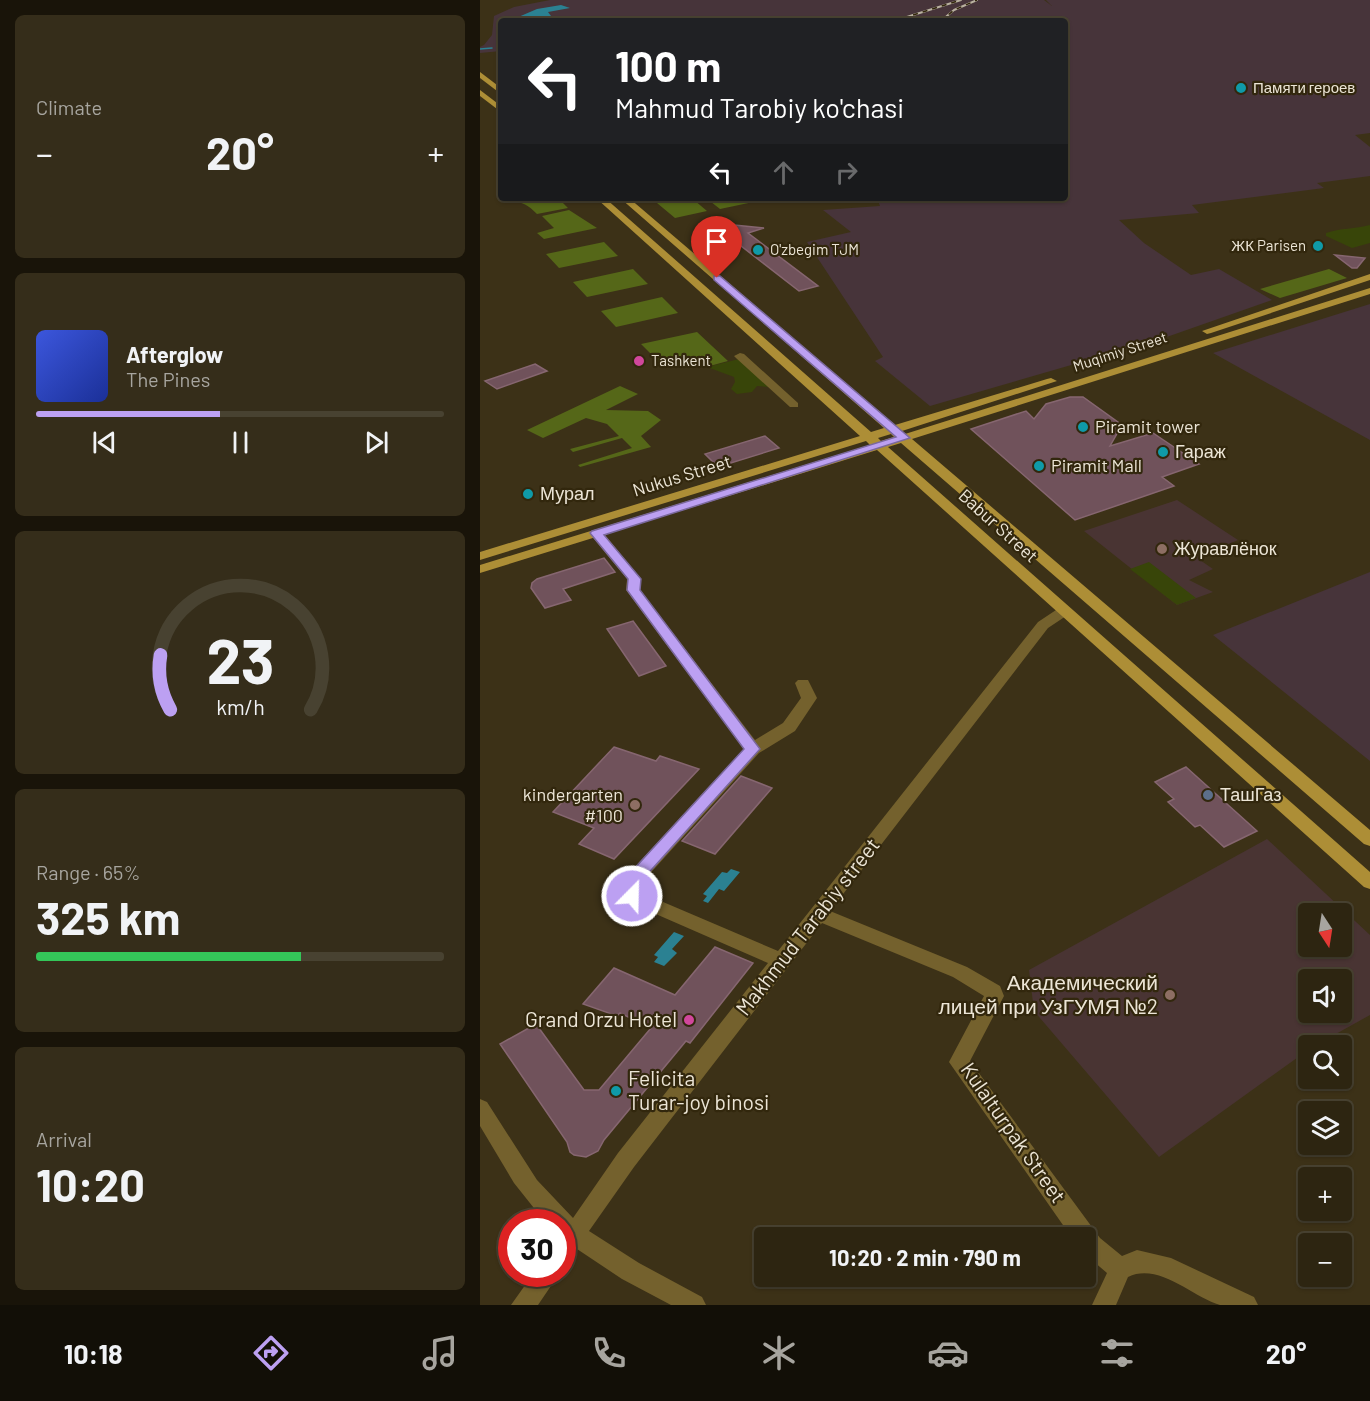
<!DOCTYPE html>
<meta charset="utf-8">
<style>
:root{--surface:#2d2511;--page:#352d1a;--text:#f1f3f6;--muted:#a7a59f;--line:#484231;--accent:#bca0f2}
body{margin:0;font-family:Barlow,sans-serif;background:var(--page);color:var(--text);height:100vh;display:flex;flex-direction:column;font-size:22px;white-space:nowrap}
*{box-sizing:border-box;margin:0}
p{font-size:20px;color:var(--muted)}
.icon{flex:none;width:33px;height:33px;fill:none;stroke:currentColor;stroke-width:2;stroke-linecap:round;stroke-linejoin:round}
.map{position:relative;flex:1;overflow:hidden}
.sheet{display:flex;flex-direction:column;gap:15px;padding:15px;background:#191409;width:480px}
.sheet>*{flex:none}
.guide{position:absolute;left:18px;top:18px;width:570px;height:183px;border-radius:6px;box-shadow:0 2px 4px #0004,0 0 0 2px var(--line);background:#202124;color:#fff;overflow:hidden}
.needle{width:39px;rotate:168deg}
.buttons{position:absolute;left:818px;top:903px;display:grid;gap:12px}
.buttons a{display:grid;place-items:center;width:54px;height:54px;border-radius:6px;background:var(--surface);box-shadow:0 2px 4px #0004,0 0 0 2px var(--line);font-size:30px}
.speed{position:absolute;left:18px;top:1209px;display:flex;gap:12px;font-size:30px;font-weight:700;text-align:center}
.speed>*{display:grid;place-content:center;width:78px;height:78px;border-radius:50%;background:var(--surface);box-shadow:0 2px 4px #0004,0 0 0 2px var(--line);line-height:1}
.speed .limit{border:9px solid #d22;background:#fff;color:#111}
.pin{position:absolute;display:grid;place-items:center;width:51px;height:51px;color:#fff;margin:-62px -26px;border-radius:50% 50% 50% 0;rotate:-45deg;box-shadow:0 0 6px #0007}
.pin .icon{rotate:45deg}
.me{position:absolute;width:66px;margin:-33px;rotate:23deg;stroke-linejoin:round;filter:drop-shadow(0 0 4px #0008)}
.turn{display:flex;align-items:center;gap:21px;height:126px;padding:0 18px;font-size:27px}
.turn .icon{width:78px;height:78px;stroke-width:2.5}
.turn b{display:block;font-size:42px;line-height:51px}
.lanes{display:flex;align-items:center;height:57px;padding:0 18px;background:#0003;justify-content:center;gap:30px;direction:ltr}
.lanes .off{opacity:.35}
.big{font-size:45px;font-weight:700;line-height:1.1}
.sheet .tile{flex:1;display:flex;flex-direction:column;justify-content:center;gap:9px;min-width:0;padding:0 21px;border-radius:9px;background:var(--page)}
.sheet .dial{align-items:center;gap:0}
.dial svg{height:156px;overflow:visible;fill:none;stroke:var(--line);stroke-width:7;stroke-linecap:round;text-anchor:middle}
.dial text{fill:var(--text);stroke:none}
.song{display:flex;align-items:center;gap:18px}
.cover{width:72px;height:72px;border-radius:9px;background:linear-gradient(135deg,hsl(230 70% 55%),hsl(230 70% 35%))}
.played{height:6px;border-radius:3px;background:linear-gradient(90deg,var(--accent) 45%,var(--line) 45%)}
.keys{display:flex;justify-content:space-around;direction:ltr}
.heat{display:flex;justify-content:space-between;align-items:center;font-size:33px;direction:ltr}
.charge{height:9px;border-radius:4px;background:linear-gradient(90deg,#34c759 65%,var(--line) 0)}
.trip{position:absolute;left:274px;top:1227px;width:342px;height:60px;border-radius:6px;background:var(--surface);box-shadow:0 2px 4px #0004,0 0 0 2px var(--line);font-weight:700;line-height:60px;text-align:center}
.dock{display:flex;height:96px;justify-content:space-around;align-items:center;background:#120f07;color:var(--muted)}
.dock .icon{width:42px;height:42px}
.dock .current{color:var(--accent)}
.dock b{font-size:27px;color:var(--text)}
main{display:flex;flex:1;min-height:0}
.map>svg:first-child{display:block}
.industrial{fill:#47343a}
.education{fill:#493433;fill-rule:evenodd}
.green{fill:#384509}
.forest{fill:#556718}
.water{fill:#2b8192}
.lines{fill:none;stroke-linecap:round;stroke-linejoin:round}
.stream{stroke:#2b8192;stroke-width:1.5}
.building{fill:#70525b;stroke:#866670;stroke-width:1.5}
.minor{fill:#74612d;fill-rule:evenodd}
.major{fill:#ad8e36;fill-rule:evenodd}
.rail-casing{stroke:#bab2a0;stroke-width:2}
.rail{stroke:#32270d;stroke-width:1.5;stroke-dasharray:5;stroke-linecap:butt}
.route{fill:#bca0f2;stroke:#7a689d;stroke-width:1.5}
.culture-dot{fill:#0f9aa8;stroke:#32270d;stroke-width:2}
.hotel-dot{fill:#d1479c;stroke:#32270d;stroke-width:2}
.education-dot{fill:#8d6e63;stroke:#32270d;stroke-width:2}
.service-dot{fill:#5c6f8a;stroke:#32270d;stroke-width:2}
.labels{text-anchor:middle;stroke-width:4.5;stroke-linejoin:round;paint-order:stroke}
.far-poi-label{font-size:15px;fill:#ece5d6;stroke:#32270d;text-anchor:start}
.far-street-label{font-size:15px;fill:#ece5d6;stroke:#32270d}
.poi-label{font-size:18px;fill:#ece5d6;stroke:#32270d;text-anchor:start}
.street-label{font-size:18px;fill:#ece5d6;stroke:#32270d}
.near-street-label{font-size:21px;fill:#ece5d6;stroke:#32270d}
.near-poi-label{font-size:21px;fill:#ece5d6;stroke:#32270d;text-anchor:end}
</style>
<main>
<section class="sheet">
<div class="tile"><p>Climate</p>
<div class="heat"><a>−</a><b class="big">20°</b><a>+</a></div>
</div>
<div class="tile">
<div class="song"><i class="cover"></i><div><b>Afterglow</b><p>The Pines</p></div></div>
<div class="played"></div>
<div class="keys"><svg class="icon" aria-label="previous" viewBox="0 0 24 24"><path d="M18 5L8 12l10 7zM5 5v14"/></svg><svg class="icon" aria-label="pause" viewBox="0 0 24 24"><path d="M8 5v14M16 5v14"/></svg><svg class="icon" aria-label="next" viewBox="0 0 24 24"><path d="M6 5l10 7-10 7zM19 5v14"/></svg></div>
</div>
<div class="tile dial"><svg viewBox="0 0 100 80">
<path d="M14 69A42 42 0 1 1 86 69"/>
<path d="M14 69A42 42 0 0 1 9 41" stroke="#bca0f2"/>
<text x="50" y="56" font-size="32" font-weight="700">23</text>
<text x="50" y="72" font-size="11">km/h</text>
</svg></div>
<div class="tile"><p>Range · 65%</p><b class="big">325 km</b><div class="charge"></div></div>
<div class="tile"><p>Arrival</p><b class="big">10:20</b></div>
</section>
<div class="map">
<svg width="890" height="1305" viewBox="0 0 890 1305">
<rect width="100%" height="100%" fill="#3c3117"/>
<path class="industrial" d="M70,0H564L572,6L566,0H890V133L875,135L890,147V176L837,183L844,188L712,205L719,213L639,220L664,243L711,275L739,269L792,300L681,339L450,406L395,361L403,357L327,242L371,232L343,210L400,206L397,198H585V21H21V51L0,53V47L4,45L12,35L14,16L34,7Z
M890,304V440L733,353Z
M890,572V761L733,635Z"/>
<path class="education" d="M697,500L758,540L717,558L733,569L709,580L733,592L697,605L604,531Z
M787,839L890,935V1015L836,1045L828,1046V1050L679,1157L554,1011L549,970ZM828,914H861V946H828ZM828,980H861V1012H828Z"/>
<path class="green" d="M890,225V243L872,248L846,236V233C860,228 875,229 890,225Z
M259,359L290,387L277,386L272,392L257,394L251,389L255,382L254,377L227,367Z
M669,562L716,598L697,605L650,569Z"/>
<path class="forest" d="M23,198H78L88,208L57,214C47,204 41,201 27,202Z
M171,198H222L214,200L227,211L195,218Z
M226,198H286L287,199L240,209Z
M89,210L117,228L64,239L57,233L74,228L62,216Z
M124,242L138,256L79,268L66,254Z
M153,269L168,284L107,297L93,282Z
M849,269L867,278L800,298L780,289Z
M182,297L198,313L136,327L121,311Z
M217,332L248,361L226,367L203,362H179L161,344Z
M140,386L158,394L126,410L168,411L181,420L161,436L171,447L100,467L98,465L152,448L142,438L93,452L90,449L139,436L127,424L106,418L63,438L47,430Z"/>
<path class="water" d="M81,5L90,8L68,12L71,16L55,21H29L57,9Z
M251,869L260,872L244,891L239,889L228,903L223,901L227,896L223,894L242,872L247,873Z
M194,932L204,936L192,949L197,953L184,966L174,962L178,957L174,955Z"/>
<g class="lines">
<path class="stream" d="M0,49L12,48"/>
</g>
<path class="building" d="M254,225L284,228L268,233L338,286L319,291L252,239L242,238L238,233L243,227Z
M855,255L885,258L877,268H872Z
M55,364L67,371L17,389L5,381Z
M590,397H603L642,425L630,446L673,433L719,464L682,477L694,486L595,520L491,429L546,411L554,419L566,404Z
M285,436L299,448L238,467L225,454Z
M124,558L135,572L83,589L91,600L65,608L51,588L52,583L57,579Z
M153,621L186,666L159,676L127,629Z
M134,747L176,761L180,756L219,769L134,859L99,844L114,828L73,812Z
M706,767L777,831L744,847L720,825L715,827L688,802L694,799L675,782Z
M261,776L292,788L235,854L202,841Z
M235,947L273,963L210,1043L206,1041L124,1140L118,1151L106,1157L94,1155L90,1152L87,1142L20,1044L56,1024L104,1090H119L171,1028L140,1013L137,1016L103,1004L134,968L195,995Z"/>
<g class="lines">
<path class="minor" d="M260,353L264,354L318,403V407H310L256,358L254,356Z
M116,529L121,530L161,579L160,590L275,740L303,723L321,698L315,683L318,680H328L337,698L315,731L279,753L166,878L162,893L298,951L558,622L579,608H589L591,611L589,614L568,628L350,911L487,967L520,986L524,996L490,1061L620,1238L642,1256L657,1250L691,1258L774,1297L778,1305C766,1305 751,1305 740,1305C712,1297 679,1262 648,1277L636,1305H612L627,1273L606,1255V1238H592L469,1062L504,996L473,977L342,923L154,1167L109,1231L159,1263L222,1297L226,1305H191L142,1279L97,1249L90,1260L82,1263V1222H65L34,1183L0,1126V1099L7,1102L57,1180L93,1218L138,1153L288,963L146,901L143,896L152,870L264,749L146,590L147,579L109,533Z
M53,1274H79L58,1305H31Z"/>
<path class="major" d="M0,72L21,88V94L0,78Z
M0,90L21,106V112L0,96Z
M116,198H125L391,432L404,428L140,198H149L415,425L567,379L571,378L577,381L422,431L425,434L890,288V294L432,439L890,830V846L884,844L421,443L408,447L890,872V889L884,887L397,450L0,573V565L390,445L386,441L0,560V552L380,436ZM411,434L414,437L401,441L398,438Z
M890,274V280L731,333L727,334L722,331Z"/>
<defs>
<path id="rail" d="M414,21L481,0
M461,21L474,10L497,0"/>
</defs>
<use href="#rail" class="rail-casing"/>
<use href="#rail" class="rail"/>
</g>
<path class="route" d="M234,276H240L430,438L124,535L161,579L160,590L280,749L165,877L158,900L152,902L147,900L144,896L152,871L264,749L147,590L148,579L110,533L112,531L416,437L234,280Z"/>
<g class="culture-dot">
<circle cx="761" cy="88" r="6"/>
<circle cx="838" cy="246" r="6"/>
<circle cx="278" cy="250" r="6"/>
<circle cx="603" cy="427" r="6"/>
<circle cx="683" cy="452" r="6"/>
<circle cx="559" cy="466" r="6"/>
<circle cx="48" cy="494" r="6"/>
<circle cx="136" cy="1091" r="6"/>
</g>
<g class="hotel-dot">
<circle cx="159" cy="361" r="6"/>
<circle cx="209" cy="1020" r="6"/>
</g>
<g class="education-dot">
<circle cx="682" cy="549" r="6"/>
<circle cx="155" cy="805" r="6"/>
<circle cx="690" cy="995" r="6"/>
</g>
<circle class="service-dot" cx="728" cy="795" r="6"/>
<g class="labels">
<g class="far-poi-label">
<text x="773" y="93">Памяти героев</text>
<text x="826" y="251" text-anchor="end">ЖК Parisen</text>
<text x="290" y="255">O'zbegim TJM</text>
<text x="171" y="366">Tashkent</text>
</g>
<g class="far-street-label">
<text transform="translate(640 352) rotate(-18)" y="5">Muqimiy Street</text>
</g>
<g class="poi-label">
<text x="615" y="433">Piramit tower</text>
<text x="695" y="458">Гараж</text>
<text x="571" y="472">Piramit Mall</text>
<text x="60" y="500">Мурал</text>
<text x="694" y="555">Журавлёнок</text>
<text x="143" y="801" text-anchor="end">kindergarten<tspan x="143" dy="21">#100</tspan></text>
<text x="740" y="801">ТашГаз</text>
</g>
<g class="street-label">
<text transform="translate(202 476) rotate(-17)" y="6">Nukus Street</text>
<text transform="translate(518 526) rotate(42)" y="6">Babur Street</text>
</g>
<g class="near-street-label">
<text transform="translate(328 927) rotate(-52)" y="7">Makhmud Tarabiy street</text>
<text transform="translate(533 1133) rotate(55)" y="7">Kulalturpak Street</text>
</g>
<g class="near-poi-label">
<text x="678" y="990">Академический<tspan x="678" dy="24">лицей при УзГУМЯ №2</tspan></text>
<text x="197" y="1027">Grand Orzu Hotel</text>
<text x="148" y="1086" text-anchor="start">Felicita<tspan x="148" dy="24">Turar-joy binosi</tspan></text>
</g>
</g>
</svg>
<div class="buttons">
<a><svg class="needle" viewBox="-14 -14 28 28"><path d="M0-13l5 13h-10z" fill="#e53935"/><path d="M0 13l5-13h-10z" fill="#a7a59f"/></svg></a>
<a><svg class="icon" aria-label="sound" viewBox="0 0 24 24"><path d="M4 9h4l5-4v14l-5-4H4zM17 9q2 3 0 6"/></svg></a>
<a><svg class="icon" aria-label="search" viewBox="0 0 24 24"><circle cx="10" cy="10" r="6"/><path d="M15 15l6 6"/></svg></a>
<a><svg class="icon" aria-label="layers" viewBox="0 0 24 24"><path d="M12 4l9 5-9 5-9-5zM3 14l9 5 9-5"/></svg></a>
<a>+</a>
<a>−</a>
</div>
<div class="speed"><div class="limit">30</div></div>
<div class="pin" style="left:237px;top:278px;background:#d93025"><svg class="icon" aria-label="arrive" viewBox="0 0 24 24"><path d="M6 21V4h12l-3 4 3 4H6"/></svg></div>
<svg class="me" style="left:152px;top:896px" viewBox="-20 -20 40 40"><circle r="17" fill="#bca0f2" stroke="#fff" stroke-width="3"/><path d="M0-11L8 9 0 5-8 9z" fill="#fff"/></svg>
<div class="trip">10:20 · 2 min · 790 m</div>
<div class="guide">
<div class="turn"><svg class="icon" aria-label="left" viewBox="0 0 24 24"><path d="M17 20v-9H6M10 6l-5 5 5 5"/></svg><div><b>100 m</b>Mahmud Tarobiy ko'chasi</div></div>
<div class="lanes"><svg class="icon" aria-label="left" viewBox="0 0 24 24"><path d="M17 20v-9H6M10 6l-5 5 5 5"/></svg><svg class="icon off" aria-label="ahead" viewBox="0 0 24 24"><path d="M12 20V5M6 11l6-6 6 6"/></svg><svg class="icon off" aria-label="right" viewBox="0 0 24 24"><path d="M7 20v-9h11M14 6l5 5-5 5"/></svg></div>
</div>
</div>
</main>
<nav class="dock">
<b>10:18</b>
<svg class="icon current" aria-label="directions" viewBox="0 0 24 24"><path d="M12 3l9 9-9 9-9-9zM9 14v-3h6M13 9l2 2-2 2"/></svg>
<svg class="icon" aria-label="music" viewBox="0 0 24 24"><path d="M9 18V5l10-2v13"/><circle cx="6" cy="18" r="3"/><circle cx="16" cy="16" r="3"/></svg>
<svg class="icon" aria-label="phone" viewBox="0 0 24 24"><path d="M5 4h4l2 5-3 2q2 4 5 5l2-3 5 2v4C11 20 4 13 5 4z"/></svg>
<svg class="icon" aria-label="climate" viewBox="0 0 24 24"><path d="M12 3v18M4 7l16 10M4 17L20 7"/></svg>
<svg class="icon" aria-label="car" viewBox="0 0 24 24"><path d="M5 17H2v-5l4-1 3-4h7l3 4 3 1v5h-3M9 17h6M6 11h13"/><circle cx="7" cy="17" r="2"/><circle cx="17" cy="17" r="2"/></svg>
<svg class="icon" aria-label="filters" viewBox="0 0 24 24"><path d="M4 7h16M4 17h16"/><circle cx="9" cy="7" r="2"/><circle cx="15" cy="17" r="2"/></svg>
<b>20°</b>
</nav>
